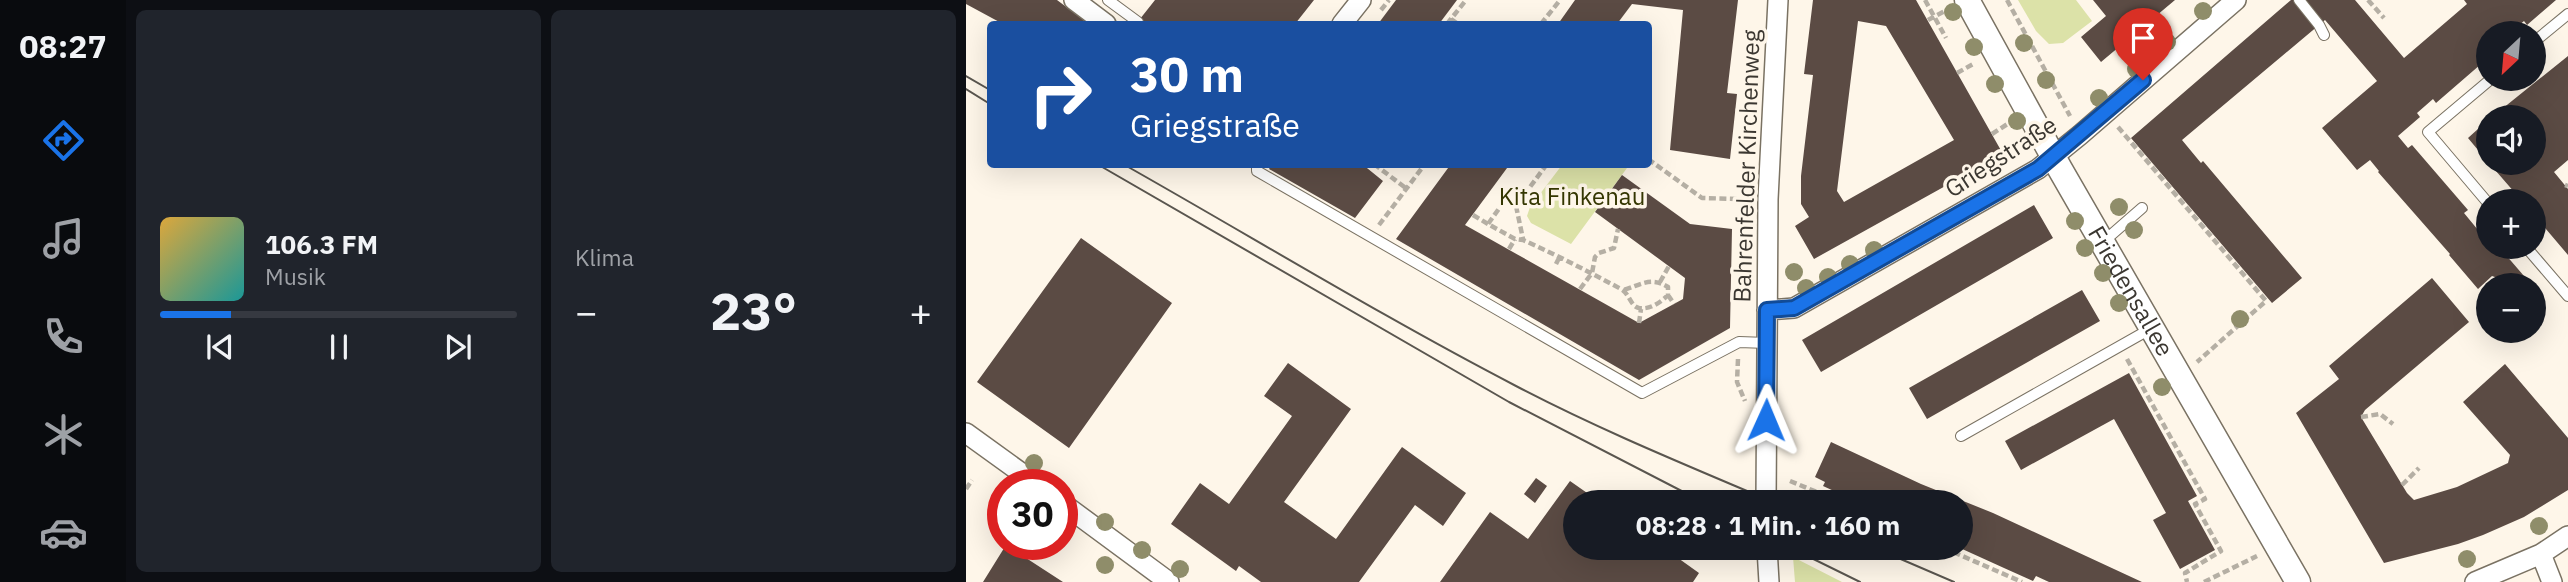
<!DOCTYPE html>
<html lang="de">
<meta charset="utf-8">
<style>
:root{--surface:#171b24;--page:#20242c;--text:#f1f3f6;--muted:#9ea1a6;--line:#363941;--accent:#1a73e8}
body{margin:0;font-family:"IBM Plex Sans",sans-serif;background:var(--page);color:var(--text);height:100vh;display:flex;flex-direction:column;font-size:26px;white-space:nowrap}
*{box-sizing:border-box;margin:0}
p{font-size:23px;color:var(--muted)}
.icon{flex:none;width:38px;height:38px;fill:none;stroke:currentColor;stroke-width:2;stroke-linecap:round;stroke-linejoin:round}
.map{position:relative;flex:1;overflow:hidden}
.panel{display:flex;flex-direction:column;gap:10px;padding:10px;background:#0d0f14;width:840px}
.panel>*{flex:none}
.hud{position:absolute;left:21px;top:21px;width:665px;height:147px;border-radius:7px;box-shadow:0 7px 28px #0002;background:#1a4fa0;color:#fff;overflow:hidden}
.needle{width:46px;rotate:206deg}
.controls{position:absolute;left:1510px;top:21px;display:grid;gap:14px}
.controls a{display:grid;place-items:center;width:70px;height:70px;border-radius:50%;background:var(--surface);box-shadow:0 7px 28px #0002;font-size:35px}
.speed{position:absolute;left:21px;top:469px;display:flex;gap:14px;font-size:35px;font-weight:700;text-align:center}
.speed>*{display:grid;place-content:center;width:91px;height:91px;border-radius:50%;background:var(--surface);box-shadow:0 7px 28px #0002;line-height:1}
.speed .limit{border:10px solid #d22;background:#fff;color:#111}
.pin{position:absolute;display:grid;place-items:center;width:60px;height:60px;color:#fff;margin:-72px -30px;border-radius:50% 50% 50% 0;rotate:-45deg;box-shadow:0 0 7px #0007}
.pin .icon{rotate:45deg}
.me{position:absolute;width:77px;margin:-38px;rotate:1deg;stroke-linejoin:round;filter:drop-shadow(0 0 5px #0008)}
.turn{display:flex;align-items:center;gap:24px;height:147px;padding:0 28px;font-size:32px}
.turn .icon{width:91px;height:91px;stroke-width:2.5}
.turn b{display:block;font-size:49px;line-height:60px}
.big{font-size:52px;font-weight:700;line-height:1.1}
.panel .tile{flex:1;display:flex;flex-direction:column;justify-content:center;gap:10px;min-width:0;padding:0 24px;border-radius:10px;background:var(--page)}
.song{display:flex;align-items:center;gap:21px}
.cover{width:84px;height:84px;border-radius:10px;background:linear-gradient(135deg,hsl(40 70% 55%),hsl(180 70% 35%))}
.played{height:7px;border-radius:4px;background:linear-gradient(90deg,var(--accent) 20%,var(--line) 20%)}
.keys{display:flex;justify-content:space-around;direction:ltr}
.heat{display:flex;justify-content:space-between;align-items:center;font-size:38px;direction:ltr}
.panel .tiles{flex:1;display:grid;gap:10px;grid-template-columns:repeat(2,1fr)}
.trip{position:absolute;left:597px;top:490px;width:410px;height:70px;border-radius:35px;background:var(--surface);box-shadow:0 7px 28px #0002;font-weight:700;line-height:70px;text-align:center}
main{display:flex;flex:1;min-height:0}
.dock{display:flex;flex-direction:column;width:126px;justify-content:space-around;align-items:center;background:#090b0e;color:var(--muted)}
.dock .icon{width:49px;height:49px}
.dock .on{color:var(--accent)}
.dock b{font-size:32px;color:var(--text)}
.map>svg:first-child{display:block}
.green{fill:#dce2a8}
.building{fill:#5b4b44;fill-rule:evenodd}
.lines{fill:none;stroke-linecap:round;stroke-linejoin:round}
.service-casing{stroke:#7a7263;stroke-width:12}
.minor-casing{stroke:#7a7263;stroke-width:22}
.tertiary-casing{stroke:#7a7263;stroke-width:27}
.path{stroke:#b5afa4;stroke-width:4.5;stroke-dasharray:7 3.5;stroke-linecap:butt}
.service{stroke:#fff;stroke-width:10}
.minor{stroke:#fff;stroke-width:19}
.tertiary{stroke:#fff;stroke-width:24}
.tram{stroke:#5a564f;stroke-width:2}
.tree{fill:#8f8d6a}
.route-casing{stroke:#114b97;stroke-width:18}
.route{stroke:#1a73e8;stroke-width:12}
.labels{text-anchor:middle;stroke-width:7;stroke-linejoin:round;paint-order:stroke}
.street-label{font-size:24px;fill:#3b3731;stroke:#fef6e9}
.park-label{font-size:24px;fill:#353702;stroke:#fef6e9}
</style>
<main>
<nav class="dock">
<b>08:27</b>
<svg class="icon on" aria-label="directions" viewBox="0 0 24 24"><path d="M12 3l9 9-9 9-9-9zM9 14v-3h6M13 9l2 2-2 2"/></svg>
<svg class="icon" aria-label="music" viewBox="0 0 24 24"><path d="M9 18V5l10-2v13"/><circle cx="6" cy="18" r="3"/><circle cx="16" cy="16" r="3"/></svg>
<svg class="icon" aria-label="phone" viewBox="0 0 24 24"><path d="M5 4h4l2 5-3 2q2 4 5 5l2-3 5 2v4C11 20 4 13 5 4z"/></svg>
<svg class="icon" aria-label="climate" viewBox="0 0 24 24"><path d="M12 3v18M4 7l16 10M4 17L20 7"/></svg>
<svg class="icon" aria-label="car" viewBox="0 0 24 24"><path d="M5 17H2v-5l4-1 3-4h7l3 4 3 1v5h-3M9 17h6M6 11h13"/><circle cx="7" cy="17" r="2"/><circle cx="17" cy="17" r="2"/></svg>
</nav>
<section class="panel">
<div class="tiles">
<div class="tile">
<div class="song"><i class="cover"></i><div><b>106.3 FM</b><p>Musik</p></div></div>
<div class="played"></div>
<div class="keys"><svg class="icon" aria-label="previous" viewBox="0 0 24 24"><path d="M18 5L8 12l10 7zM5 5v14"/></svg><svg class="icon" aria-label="pause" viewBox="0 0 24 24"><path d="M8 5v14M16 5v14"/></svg><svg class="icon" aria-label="next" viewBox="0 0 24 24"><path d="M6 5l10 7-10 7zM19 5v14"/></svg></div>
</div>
<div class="tile"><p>Klima</p>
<div class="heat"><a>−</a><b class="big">23°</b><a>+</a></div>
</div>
</div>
</section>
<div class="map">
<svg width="1602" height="582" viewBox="0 0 1602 582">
<rect width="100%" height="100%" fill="#fef6e9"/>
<path class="green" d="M1052,0H1110L1126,21L1097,43L1083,44L1070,31Z
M596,165H656L661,168L605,244L565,223L561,216L564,207Z
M827,557L876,582H829Z"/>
<path class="building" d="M0,0H91L123,24H37L0,4Z
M189,0H348L329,24H170Z
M430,0H491L473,24H412Z
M609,0H772L761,93L771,94L764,159L704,150L717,10L666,4L651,24H592Z
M847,0H950L1037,154L848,259L829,226L843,217L835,204V176L847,75L838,74ZM892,21L920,26L988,140L878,202L871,191Z
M1127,0H1209L1135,62L1115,37L1140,16Z
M1325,0H1389L1438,58L1501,4L1498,0H1590L1561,25L1558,21L1544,33H1522V58L1470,103L1467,99L1451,113L1454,117L1432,136L1442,148L1446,145L1502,210L1498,213L1512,230L1516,226L1522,234V247H1533L1558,276L1543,282L1526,276L1512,289L1483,255L1484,254L1412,172L1413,171L1404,160L1391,170L1356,128L1411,81L1359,20L1216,140L1235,163L1237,161L1336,278L1306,303L1217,199L1165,138Z
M1602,56V160L1588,172L1602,189V255L1568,215V201H1556L1523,163H1568V117H1526Z
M1522,120V162L1502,138Z
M306,164H396L417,181L389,218L303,169Z
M485,164H544L499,225L673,323L717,299L719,278L629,212L656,175L724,224L766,229L764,328L673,380L430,239Z
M1068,205L1087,238L855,372L836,340Z
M115,238L206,303L103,448L11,382Z
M1466,278L1503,322L1399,410L1395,417L1441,493L1448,500L1491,487L1542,463L1544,455L1497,402L1539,364L1602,438V490L1558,517L1517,535L1492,544L1418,563L1330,413L1373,379L1363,366Z
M1116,290L1134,321L961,419L943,388Z
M322,363L385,409L318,502L370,539L436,447L500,493L477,526L449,505L393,582H295L273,566L270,571L205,524L234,483L263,504L326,416L298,396Z
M1163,373L1231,496L1222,501L1249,550L1214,569L1187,520L1200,513L1148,419L1055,470L1039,441Z
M865,442L955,484L1027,513L1176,582H1083L1070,576L1067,581L1038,568L994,548V502H892L857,486L859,482L849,477Z
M570,478L581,486L569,503L558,494Z
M604,481L634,502H609V548H698L733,573L727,582H474L524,512L562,539Z
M40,545L97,582H17Z"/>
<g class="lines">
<defs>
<path id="service" d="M142,0L172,22
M1333,0L1353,25L1358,35
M1568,42L1602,14
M291,164V171L676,393L773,342L801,343
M1522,203L1462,132L1525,79
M1137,242L1176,208
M1560,247L1602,296
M995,436L1186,328"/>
<path id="minor" d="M108,0L140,24
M376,24L395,0
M801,310L828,308L1072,169L1114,135L1270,0
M0,433L72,485
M800,502L802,199L812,0
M96,503L203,582
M801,548L803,582
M1575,554L1586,582
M1509,582L1575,554L1602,536"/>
<g id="tertiary">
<path id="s1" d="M1001,0L1094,169L1332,582"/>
</g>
</defs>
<use href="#service" class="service-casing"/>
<use href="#minor" class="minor-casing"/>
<use href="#tertiary" class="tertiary-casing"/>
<path class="path" d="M959,0L980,38
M1041,0L1104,116
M1402,0L1418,18
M415,10L423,0
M485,19L492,24
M962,20L979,11
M481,24L500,0
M575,24L594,0
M991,73L1009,63
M1152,127L1300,301L1231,362
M1026,134L1043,123
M682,159L736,198L773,199
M408,164L441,189
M581,164L550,206L537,203L522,224L549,239L557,240C591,255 623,272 655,289C664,294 664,306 673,308C684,310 695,302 702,295V287C685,276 675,285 657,290
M1599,185L1602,186
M550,206L557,239
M507,215L522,224
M413,225L459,164
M543,249L549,239
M590,264L594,256
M694,282L703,266
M614,289L626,273L629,257L633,253L648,248L652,229
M702,295L708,304
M673,323L675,309
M772,359L771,382L779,401
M1161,359L1239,499L1229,504L1255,551L1219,573L1221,582
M1395,417L1414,414L1427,424
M824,481L875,502
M1436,485L1453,468
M0,489L6,480
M978,548L1056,582
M1238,582L1291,556"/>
<use href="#service" class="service"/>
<use href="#minor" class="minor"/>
<use href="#tertiary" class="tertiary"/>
<path class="tram" d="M0,76L24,90
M0,89L24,104
M131,164L543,402L737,502
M157,164C288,238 417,317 550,386C634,430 720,465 807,502
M825,548L894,582
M909,548L988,582"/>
</g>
<g class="tree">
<circle cx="1237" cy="11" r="9"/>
<circle cx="987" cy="12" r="9"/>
<circle cx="1201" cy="42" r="9"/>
<circle cx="1058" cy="43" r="9"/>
<circle cx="1008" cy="47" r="9"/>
<circle cx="1170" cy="69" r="9"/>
<circle cx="1080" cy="80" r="9"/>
<circle cx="1029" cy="84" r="9"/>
<circle cx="1133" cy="98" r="9"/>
<circle cx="1051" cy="121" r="9"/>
<circle cx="1153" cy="207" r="9"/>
<circle cx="1109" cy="221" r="9"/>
<circle cx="1168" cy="230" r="9"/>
<circle cx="1119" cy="248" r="9"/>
<circle cx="908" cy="250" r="9"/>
<circle cx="884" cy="264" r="9"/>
<circle cx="828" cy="272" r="9"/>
<circle cx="1137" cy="273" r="9"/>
<circle cx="862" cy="277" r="9"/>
<circle cx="840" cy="288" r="9"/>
<circle cx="1153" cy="303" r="9"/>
<circle cx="1274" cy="319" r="9"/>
<circle cx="1196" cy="387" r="9"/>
<circle cx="68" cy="463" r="9"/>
<circle cx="139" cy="522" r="9"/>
<circle cx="1573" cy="526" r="9"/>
<circle cx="176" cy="550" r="9"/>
<circle cx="1501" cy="559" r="9"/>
<circle cx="139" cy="565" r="9"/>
<circle cx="214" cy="569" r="9"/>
</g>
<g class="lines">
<defs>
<path id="route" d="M800,420L801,310L828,308L1072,169L1177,80"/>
</defs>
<use href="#route" class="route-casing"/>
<use href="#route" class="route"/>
</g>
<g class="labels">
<g class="street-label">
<text transform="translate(1035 157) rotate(-33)" y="8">Griegstraße</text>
<text transform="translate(781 166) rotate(-88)" y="8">Bahrenfelder Kirchenweg</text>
<text dy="8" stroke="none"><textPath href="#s1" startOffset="334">Friedensallee</textPath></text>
</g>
<g class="park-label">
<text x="606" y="205">Kita Finkenau</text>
</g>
</g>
</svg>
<div class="controls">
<a><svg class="needle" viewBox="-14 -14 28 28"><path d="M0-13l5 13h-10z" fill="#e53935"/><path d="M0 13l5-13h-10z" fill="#9ea1a6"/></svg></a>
<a><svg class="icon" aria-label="sound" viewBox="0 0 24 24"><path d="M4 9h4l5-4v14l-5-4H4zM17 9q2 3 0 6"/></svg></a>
<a>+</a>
<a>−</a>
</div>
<div class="speed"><div class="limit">30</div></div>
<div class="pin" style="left:1177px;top:80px;background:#d93025"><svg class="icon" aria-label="arrive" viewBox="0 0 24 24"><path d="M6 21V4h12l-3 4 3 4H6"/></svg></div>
<svg class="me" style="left:800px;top:420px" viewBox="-20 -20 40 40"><path d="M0-17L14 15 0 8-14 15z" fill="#1a73e8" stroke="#fff" stroke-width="4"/></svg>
<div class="trip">08:28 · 1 Min. · 160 m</div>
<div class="hud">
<div class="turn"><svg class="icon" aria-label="right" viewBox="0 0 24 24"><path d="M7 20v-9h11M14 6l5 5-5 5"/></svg><div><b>30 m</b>Griegstraße</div></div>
</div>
</div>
</main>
